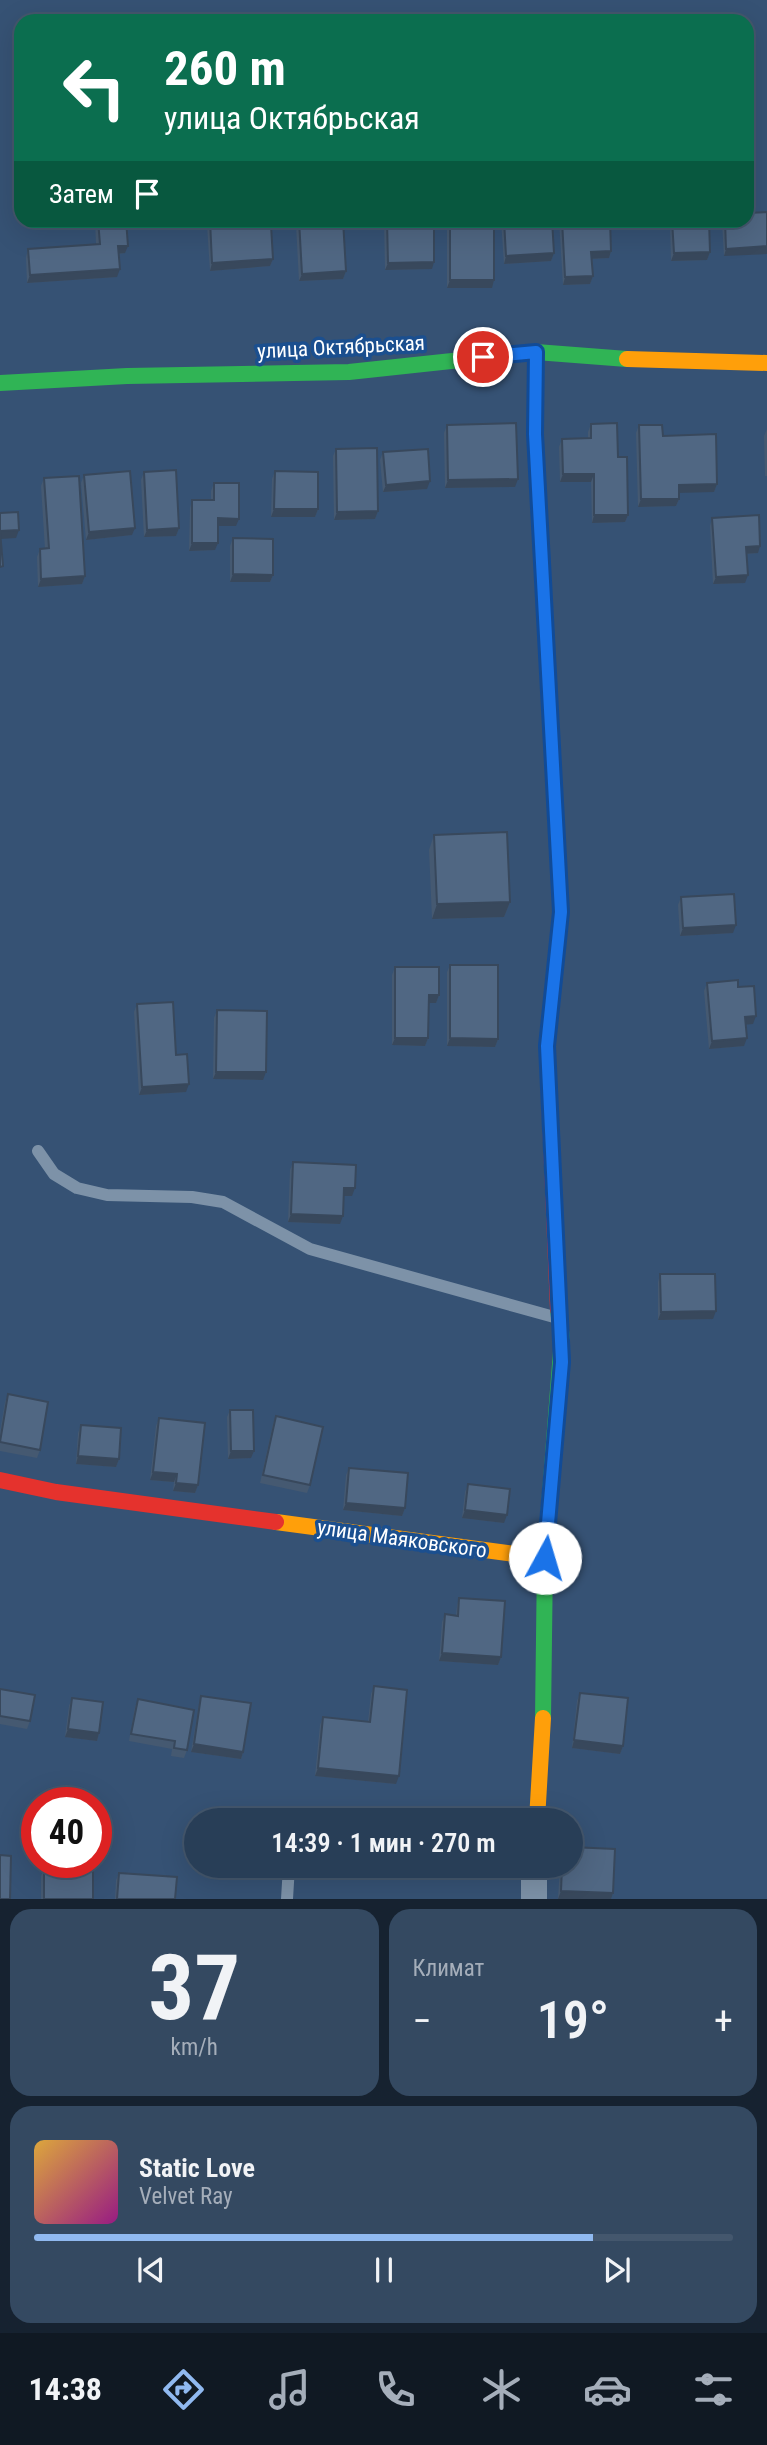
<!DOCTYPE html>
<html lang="ru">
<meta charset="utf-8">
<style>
:root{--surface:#283e57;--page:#344961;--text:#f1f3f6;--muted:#a5aeba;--line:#44576d;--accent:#90b9f0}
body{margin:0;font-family:"Roboto Condensed",sans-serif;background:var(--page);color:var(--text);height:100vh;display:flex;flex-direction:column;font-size:26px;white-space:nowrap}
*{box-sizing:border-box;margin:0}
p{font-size:23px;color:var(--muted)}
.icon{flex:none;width:38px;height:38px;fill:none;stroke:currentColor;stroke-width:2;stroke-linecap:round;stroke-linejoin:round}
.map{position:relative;height:1899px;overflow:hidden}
.drawer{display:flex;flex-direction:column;gap:10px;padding:10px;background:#162230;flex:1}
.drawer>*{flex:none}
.top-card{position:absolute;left:14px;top:14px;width:740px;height:214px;border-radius:21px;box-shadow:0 7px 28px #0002,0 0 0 2px var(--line);background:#0b6e4f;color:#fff;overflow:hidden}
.speed{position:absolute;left:21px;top:1787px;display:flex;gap:14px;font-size:35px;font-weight:700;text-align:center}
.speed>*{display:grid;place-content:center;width:91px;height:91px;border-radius:50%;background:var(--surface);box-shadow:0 7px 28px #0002,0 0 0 2px var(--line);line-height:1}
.speed .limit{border:10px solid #d22;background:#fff;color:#111}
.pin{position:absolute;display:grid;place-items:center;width:60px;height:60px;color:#fff;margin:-30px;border:4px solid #fff;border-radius:50%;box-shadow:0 2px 7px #0007}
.me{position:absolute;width:77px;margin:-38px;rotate:6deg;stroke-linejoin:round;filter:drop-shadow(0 0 5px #0008)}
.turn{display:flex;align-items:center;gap:24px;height:147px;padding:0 35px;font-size:32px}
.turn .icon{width:91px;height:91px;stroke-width:2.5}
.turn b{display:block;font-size:49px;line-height:60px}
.then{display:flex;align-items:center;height:66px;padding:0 35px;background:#0003;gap:14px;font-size:26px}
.big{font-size:52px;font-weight:600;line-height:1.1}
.drawer .card{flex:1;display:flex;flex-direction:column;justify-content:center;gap:10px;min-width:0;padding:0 24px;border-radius:21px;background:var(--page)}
.drawer .dial{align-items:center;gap:0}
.dial b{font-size:91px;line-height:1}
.song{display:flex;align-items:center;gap:21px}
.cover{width:84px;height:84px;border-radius:10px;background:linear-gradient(135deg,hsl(40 70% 55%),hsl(310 70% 35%))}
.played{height:7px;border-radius:4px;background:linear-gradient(90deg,var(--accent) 80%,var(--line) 80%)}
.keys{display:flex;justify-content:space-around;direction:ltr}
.heat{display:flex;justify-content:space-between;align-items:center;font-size:38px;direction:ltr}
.drawer .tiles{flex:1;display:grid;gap:10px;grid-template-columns:1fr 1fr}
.card:last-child{grid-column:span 2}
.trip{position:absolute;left:184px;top:1808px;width:399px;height:70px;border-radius:35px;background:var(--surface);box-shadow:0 7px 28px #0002,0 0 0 2px var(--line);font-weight:600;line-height:70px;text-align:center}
.dock{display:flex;height:112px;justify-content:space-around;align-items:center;background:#101923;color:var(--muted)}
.dock .icon{width:49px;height:49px}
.dock .on{color:var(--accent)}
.dock b{font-size:32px;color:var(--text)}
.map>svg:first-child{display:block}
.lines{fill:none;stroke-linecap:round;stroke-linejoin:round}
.lane{stroke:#7d92a8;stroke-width:12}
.street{stroke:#7d92a8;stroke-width:26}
.fast{stroke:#30b455;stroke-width:16}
.slow{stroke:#ff9f0a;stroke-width:16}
.jam{stroke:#e5322d;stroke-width:16}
.wall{fill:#455971}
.shaded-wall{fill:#38485c}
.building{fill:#506783;stroke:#38485c;stroke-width:2}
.route-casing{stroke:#114b97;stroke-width:18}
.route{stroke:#1a73e8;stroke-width:12}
.labels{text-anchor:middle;stroke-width:7;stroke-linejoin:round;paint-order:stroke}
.street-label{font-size:21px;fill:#fff;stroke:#1b4f8f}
</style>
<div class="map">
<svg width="767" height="1899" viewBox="0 0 767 1899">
<rect width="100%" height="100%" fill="#365274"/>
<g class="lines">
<path class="lane" d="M38,1151L54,1174L77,1188L107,1195L192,1197L223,1202L310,1249L554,1317
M287,1899L289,1866"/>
<path class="street" d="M534,1899V1866"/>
<path class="fast" d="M0,383L127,376L349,372L536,352L627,359
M543,1718L545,1558L562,1338L558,1310"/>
<path class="slow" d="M536,352L535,434L561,912L559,932
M627,359L767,363
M276,1522L545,1558
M537,1820L543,1718"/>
<path class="jam" d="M558,1310L547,1047L559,932
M0,1480L56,1492L276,1522"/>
</g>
<path class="wall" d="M95,220H126L125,253L118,254L117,277L27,283L26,257L28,249L96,244Z
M208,220H254L255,227L273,259L270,266L210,271L207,225Z
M297,220H343L346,271L343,279L299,281L296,225Z
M384,220H425L432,269L385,270Z
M448,220H494L492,288H447V225Z
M501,220H552L554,253L551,261L504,264Z
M559,220H610L611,251L609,258L592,259L593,276L590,284L563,285Z
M660,220H709L710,252L707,260L671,261L670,227H660Z
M722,220H747L724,256L722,222Z
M591,424L618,457L628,515L625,522L592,523L591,482H560L559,447L562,439L588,438V432Z
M447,425L515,487L445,488L444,433Z
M639,425L663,436L717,484L714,492H679V499L676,506L638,507L636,433Z
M767,429V476H765L764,436Z
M336,449L378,511L375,519L334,520L333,456Z
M383,452L427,489L383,492L380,460Z
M275,471L318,509L315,517H271L272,479Z
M144,472L179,528L176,536L144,537L141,480Z
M84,475L132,535L86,540L81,483Z
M44,478L85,576L82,584L38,587L37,557L40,549H45L41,486Z
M214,483L236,526H218L215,550L189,551L190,508L192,500H211V491Z
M712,518L758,553L746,554L745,583L713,584L710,526Z
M233,538L273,575L270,582H230V546Z
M434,835L510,902L504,917L432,919L429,850Z
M681,897L733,933L680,936L678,905Z
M450,965L498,1039L495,1047L447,1046V972Z
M395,967L439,995L436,1003H429L428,1038L425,1046L392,1045V975Z
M707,983L738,987L753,1024H746L744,1046L709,1049L704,991Z
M137,1004L176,1055L186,1092L139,1095L134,1012Z
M217,1010L263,1080L213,1079L214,1018Z
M293,1162L352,1196H344L340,1224L288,1222L290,1170Z
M660,1274L713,1319L658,1320V1282Z
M8,1394L40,1450L37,1458L0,1451V1432L5,1402Z
M230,1410L251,1458L228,1459L227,1417Z
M276,1416L310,1485L307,1493L260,1483L273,1424Z
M159,1418L198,1485L195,1493L173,1491L174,1482L150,1480L156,1426Z
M81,1425L119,1459L116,1467L76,1464L78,1433Z
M349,1468L405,1508L402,1516L343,1510L346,1475Z
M468,1484L504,1523L462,1518L465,1492Z
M459,1598L501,1657L498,1665L439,1661L442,1622L445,1614L456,1615L457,1606Z
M374,1686L396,1784L315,1776L320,1725L323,1717L368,1722L371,1694Z
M0,1689L30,1721L27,1729L0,1724Z
M580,1693L623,1746L620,1754L572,1748L577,1701Z
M201,1696L243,1752L241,1759L191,1752L199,1704Z
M72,1698L99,1733L97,1741L65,1737L69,1706Z
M138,1699L187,1750L184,1758L171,1756L172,1749L129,1741L135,1707Z
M615,1849L558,1899L560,1866H570Z
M44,1868L93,1899H41V1876Z
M119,1873L175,1899H115L116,1880Z"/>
<path class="shaded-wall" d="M662,220H672L670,227H660Z
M118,246H128L125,253L115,254Z
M767,246V254L724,256L726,249Z
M611,251L609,258L588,259L591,252Z
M710,252L707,260L671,261L674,253Z
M554,253L551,261L504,264L506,256Z
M273,259L270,266L210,271L212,263Z
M434,262L432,269L385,270L388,263Z
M120,269L117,277L27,283L30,275Z
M346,271L343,279L299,281L302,274Z
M593,276L590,284L563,285L565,277Z
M450,280H494L492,288H447Z
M563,474H594L591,482H560Z
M518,479L515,487L445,488L448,480Z
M430,481L427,489L383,492L386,485Z
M717,484L714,492L676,493L679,485Z
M641,499H679L676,506L638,507Z
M274,509H318L315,517H271Z
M378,511L375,519L334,520L337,512Z
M594,515H628L625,522L592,523Z
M218,518L239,519L236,526H215Z
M135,528L132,535L86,540L89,532Z
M179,528L176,536L144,537L147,530Z
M19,530L16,538L0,539V531Z
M192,543H218L215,550L189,551Z
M760,546L758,553L743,554L746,547Z
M233,574L273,575L270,582H230Z
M748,575L745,583L713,584L716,577Z
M85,576L82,584L38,587L41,579Z
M510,902L504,917L432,919L437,904Z
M736,925L733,933L680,936L683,928Z
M429,995H439L436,1003H426Z
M756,1016L753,1024L742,1025L745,1017Z
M395,1038H428L425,1046L392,1045Z
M450,1038L498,1039L495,1047L447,1046Z
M747,1038L744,1046L709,1049L712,1041Z
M216,1072H266L263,1080L213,1079Z
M189,1084L186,1092L139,1095L142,1087Z
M344,1188H355L352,1196H341Z
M291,1214L343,1216L340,1224L288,1222Z
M716,1311L713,1319L658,1320L661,1312Z
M231,1451H254L251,1458L228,1459Z
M78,1456L119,1459L116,1467L76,1464Z
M153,1472L177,1474L174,1482L150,1480Z
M176,1483L198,1485L195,1493L173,1491Z
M346,1503L405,1508L402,1516L343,1510Z
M465,1510L507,1515L504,1523L462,1518Z
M442,1653L501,1657L498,1665L439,1661Z
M68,1729L99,1733L97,1741L65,1737Z
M574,1740L623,1746L620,1754L572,1748Z
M194,1744L243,1752L241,1759L191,1752Z
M318,1768L399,1776L396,1784L315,1776Z
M561,1891L613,1893L611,1899H558Z"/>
<path class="building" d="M767,212V246L726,249L725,220H747V213Z
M98,220H126L128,246H118L120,269L30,275L28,249L100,244Z
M210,220H254L255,227L271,225L273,259L212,263Z
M299,220H343L346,271L302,274Z
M387,220H425L426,226H434V262L388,263Z
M450,220H494V280H450Z
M504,220H552L554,253L506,256Z
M562,220H610L611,251L591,252L593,276L565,277Z
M672,220H709L710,252L674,253Z
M516,423L518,479L448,480L447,425Z
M617,423L618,457H627L628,515H594V474H563L562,439L591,438V424Z
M639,425H662L663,436L716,434L717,484L679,485V499H641Z
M377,448L378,511L337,512L336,449Z
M428,449L430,481L386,485L383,452Z
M176,470L179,528L147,530L144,472Z
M130,471L135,528L89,532L84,475Z
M275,471L318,472V509H274Z
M79,476L85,576L41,579L40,549L49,548L44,478Z
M214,483H239V519L218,518V543H192V500H214Z
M18,512L19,530L0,531L3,566L0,567V513Z
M759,515L760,546L746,547L748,575L716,577L712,518Z
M233,538L273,539V575L233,574Z
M507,832L510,902L437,904L434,835Z
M734,894L736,925L683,928L681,897Z
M450,965H498V1039L450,1038Z
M395,967H439V995H429L428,1038H395Z
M738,980V987L754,986L756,1016L745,1017L747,1038L712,1041L707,983Z
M173,1002L176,1055L187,1054L189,1084L142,1087L137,1004Z
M217,1010L267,1011L266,1072H216Z
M293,1162L356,1165L355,1188H344L343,1216L291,1214Z
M660,1274H715L716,1311L661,1312Z
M8,1394L48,1402L40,1450L0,1442Z
M230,1410H253L254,1451H231Z
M276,1416L323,1427L310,1485L263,1475Z
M159,1418L205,1423L198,1485L176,1483L177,1474L153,1472Z
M81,1425L121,1428L119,1459L78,1456Z
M349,1468L408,1473L405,1508L346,1503Z
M468,1484L510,1489L507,1515L465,1510Z
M459,1598L505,1601L501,1657L442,1653L445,1614L458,1616Z
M374,1686L407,1690L399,1776L318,1768L323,1717L370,1722Z
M0,1689L35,1695L30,1721L0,1716Z
M580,1693L628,1698L623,1746L574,1740Z
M201,1696L251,1703L243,1752L194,1744Z
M72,1698L103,1702L99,1733L68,1729Z
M138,1699L194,1710L187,1750L174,1748L175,1741L131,1734Z
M570,1847L615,1849L613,1893L561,1891L562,1866H570Z
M0,1855L11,1856L10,1899H0Z
M44,1868H93V1899H44Z
M119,1873L177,1877L175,1899H117Z"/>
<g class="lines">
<defs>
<path id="route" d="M483,357L536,352L535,434L561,912L547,1046L562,1362L545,1558"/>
</defs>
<use href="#route" class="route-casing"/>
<use href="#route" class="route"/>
</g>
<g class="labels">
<g class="street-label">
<text transform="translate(341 347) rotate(-3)" y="7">улица Октябрьская</text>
<text transform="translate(402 1539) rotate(8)" y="7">улица Маяковского</text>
</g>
</g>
</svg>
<div class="speed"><div class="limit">40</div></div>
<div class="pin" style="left:483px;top:357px;background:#d93025"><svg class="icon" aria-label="arrive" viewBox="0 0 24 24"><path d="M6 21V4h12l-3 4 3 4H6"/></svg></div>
<svg class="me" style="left:545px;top:1558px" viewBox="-20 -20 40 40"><circle r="19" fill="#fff"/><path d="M0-13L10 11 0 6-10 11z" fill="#1a73e8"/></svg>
<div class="trip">14:39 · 1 мин · 270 m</div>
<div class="top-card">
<div class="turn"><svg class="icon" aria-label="left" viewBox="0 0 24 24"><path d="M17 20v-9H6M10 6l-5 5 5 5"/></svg><div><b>260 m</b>улица Октябрьская</div></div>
<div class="then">Затем<svg class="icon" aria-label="arrive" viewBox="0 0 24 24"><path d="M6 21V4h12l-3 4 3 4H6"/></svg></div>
</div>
</div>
<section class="drawer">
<div class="tiles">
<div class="card dial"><b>37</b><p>km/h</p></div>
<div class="card"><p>Климат</p>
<div class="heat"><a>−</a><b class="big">19°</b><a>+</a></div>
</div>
<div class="card">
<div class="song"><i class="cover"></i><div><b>Static Love</b><p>Velvet Ray</p></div></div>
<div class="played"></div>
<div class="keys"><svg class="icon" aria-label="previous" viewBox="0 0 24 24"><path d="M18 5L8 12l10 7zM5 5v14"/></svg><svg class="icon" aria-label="pause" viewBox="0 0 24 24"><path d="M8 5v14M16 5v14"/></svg><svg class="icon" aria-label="next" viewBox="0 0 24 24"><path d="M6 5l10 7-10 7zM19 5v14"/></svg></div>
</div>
</div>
</section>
<nav class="dock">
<b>14:38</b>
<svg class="icon on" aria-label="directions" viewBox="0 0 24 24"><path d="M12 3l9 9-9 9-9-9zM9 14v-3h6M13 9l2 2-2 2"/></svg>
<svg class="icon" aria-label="music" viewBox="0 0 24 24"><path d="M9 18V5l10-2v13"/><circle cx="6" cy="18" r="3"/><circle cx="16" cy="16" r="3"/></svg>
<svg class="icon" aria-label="phone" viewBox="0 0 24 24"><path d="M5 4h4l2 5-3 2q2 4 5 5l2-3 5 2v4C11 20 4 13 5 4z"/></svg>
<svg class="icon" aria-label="climate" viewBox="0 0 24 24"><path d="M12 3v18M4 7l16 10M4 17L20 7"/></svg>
<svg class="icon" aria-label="car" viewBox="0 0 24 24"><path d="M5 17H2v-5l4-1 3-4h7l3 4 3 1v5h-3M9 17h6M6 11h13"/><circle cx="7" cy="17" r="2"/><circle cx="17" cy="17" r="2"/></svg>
<svg class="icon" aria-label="filters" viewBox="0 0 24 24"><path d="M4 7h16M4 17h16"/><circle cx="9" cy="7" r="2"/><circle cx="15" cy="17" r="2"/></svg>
</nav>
